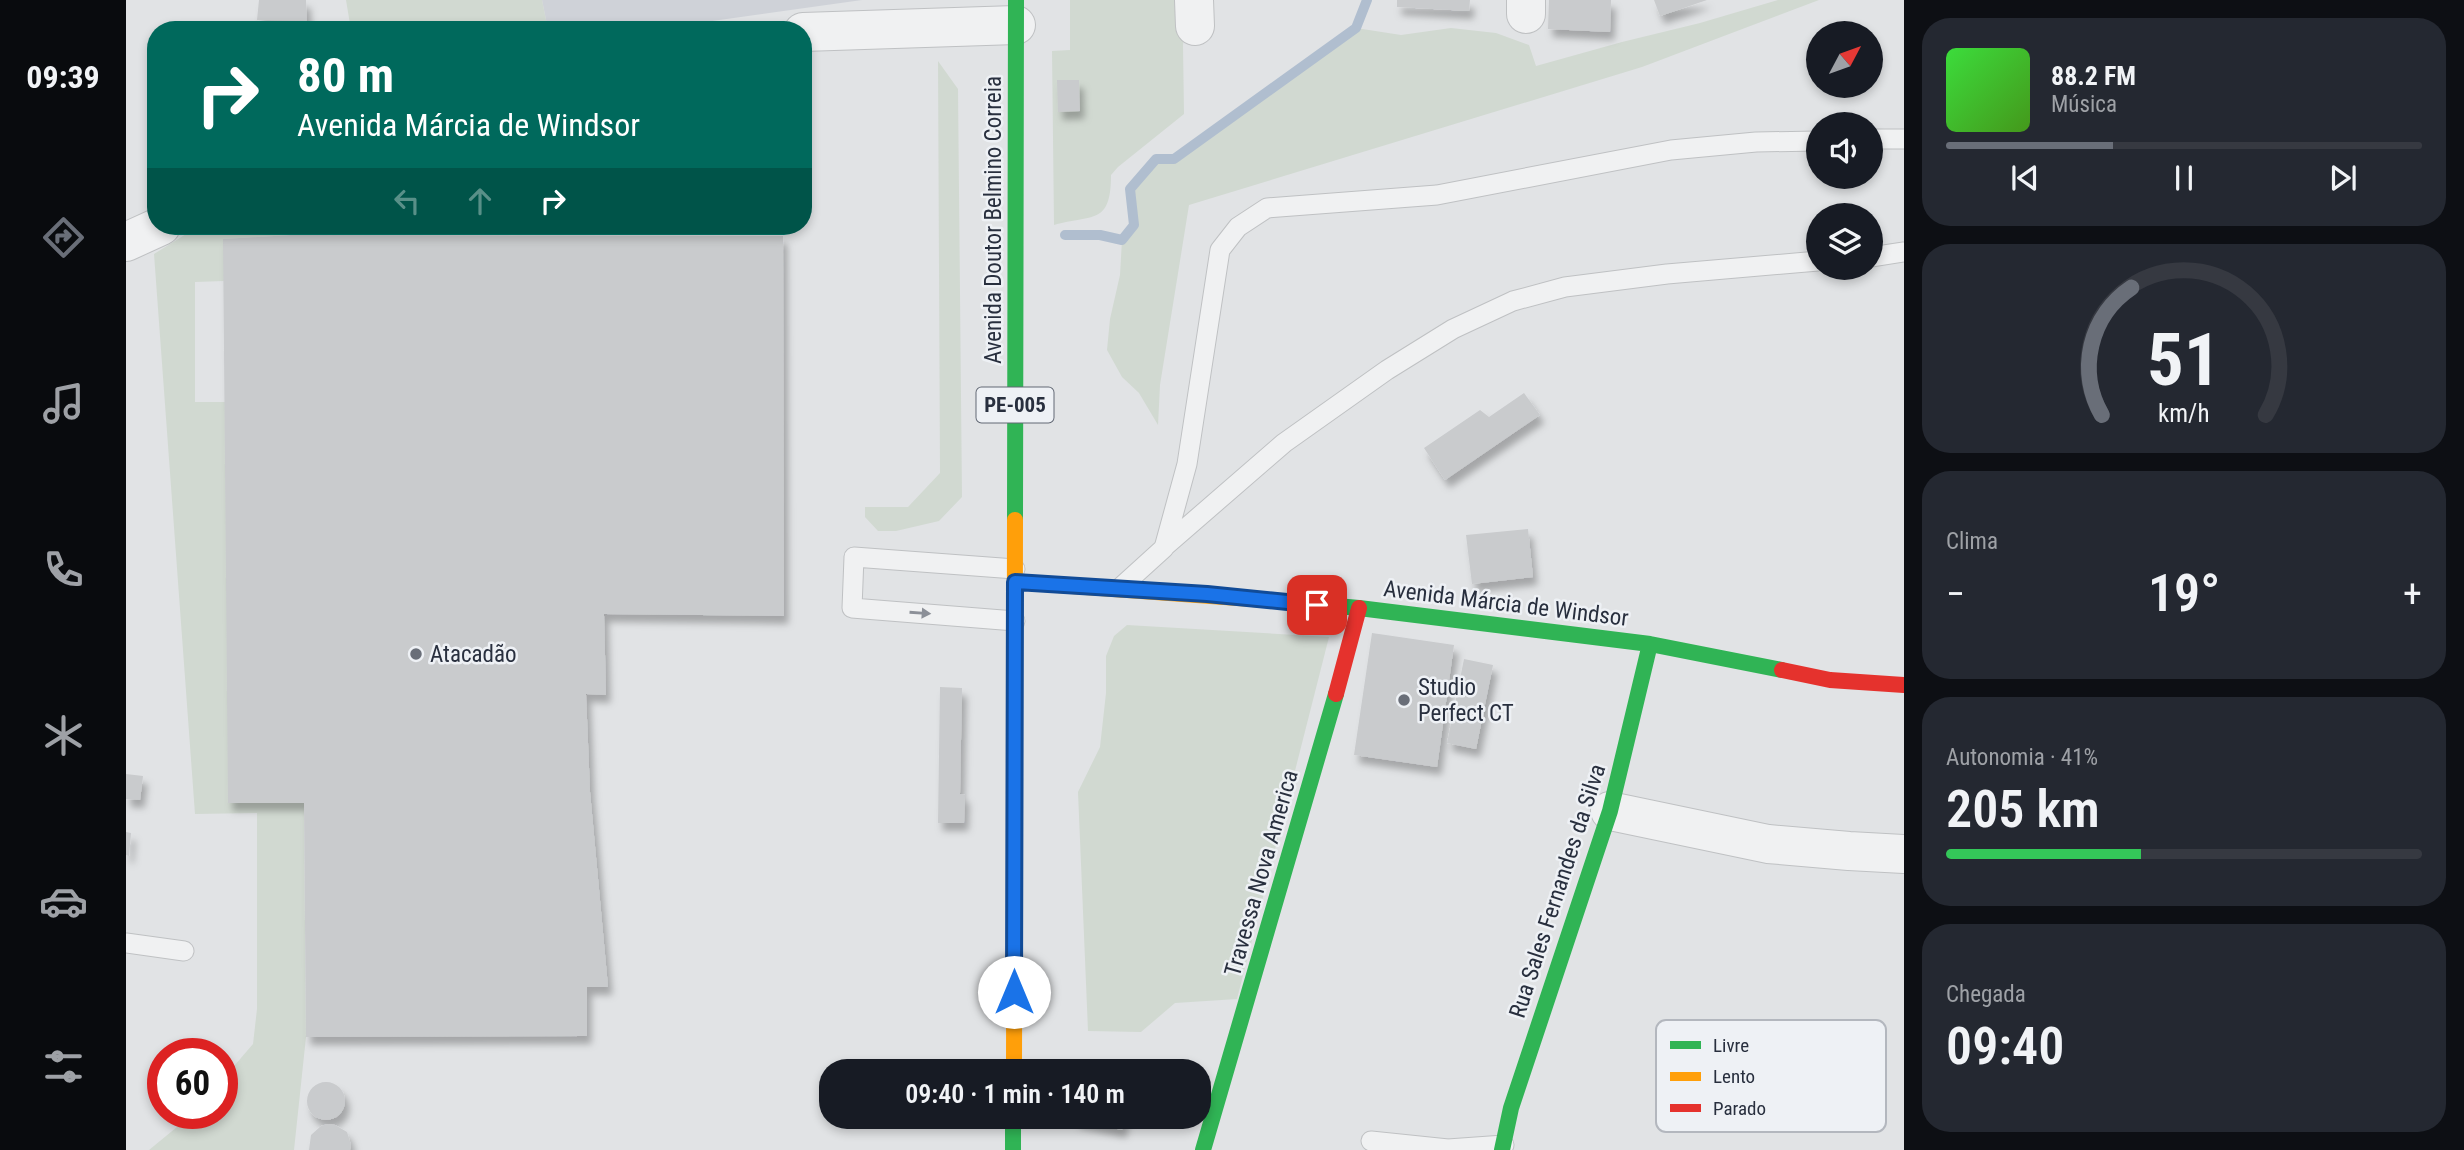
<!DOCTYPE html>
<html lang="pt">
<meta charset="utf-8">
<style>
:root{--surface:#171b24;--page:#242831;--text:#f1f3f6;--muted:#9ea1a6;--line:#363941;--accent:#696e78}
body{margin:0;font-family:"Roboto Condensed",sans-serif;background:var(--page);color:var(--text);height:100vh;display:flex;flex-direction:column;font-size:26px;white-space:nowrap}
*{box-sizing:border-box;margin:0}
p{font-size:23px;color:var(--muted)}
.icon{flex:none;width:38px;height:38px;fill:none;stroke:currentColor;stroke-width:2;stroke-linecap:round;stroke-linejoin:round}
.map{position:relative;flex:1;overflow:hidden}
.drawer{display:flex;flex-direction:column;gap:18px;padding:18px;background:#0d0f14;width:560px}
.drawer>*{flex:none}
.hud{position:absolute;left:21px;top:21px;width:665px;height:214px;border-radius:28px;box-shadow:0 4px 10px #0003;background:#00695c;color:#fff;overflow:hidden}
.needle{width:46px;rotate:49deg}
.tools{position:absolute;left:1680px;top:21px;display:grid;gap:14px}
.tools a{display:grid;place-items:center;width:77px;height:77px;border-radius:50%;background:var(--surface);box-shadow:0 4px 10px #0003;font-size:35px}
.speed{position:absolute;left:21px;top:1038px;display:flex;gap:14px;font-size:35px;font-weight:700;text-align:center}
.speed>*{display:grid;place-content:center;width:91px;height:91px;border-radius:50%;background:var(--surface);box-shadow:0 4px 10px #0003;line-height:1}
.speed .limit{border:10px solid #d22;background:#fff;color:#111}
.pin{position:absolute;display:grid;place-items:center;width:60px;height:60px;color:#fff;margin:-30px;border-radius:14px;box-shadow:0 4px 10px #0006}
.me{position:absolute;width:77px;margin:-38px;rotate:0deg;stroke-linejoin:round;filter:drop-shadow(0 0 5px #0008)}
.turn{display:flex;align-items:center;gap:24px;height:147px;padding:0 35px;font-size:32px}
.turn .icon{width:91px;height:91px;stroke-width:2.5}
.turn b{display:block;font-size:49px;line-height:60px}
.lanes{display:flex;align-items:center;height:66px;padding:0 35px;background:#0003;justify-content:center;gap:35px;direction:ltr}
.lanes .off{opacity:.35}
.big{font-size:52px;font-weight:600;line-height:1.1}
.drawer .card{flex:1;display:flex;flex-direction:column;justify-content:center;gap:10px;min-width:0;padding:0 24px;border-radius:28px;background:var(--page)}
.drawer .dial{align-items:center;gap:0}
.dial svg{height:182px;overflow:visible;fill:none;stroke:var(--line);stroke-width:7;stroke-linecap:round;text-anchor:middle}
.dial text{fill:var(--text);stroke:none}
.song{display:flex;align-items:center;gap:21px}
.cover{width:84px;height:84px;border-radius:10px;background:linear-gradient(135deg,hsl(120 70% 55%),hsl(100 70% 35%))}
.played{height:7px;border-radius:4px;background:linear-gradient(90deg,var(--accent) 35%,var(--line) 35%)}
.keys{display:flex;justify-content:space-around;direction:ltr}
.heat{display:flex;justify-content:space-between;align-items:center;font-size:38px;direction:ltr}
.charge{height:10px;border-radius:5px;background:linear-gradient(90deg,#34c759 41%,var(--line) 0)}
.trip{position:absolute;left:693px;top:1059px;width:392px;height:70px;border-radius:28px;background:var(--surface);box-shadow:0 4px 10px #0003;font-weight:600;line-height:70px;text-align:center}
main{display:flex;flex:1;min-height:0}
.menu{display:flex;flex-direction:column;width:126px;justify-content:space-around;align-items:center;background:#090b0e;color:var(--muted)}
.menu .icon{width:49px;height:49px}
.menu .on{color:var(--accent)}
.menu b{font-size:32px;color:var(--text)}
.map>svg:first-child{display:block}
.built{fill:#cfd2d8}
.green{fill:#d1d9d1}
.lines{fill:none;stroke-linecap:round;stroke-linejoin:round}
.stream{stroke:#b0becf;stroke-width:10}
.building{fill:#c9cbcd;filter:url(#shadow)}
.lane-casing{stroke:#bfc1c3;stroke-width:21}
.street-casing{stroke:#bfc1c3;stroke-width:40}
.lane{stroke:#f0f1f2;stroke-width:19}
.street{stroke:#f0f1f2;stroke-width:38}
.fast{stroke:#30b455;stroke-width:16}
.slow{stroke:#ff9f0a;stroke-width:16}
.jam{stroke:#e5322d;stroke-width:16}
.oneway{fill:#8c9098}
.route-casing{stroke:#114b97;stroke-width:18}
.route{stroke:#1a73e8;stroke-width:12}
.poi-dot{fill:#696e78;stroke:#eef1f5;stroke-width:2.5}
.labels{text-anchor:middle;stroke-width:5;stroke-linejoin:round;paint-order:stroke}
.shield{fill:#eef1f5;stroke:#636975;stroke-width:2}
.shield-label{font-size:21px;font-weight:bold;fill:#282f3e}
.street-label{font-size:23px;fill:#282f3e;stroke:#eef1f5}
.poi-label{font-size:23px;fill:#282f3e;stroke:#eef1f5;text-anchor:start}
.key{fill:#eef1f5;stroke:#b3b7be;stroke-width:2}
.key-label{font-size:19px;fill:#282f3e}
</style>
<main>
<nav class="menu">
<b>09:39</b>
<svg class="icon on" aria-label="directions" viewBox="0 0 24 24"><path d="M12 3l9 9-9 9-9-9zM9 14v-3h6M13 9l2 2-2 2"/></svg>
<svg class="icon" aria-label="music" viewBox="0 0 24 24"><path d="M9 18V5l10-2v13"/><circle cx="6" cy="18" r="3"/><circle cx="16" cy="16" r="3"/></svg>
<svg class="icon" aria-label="phone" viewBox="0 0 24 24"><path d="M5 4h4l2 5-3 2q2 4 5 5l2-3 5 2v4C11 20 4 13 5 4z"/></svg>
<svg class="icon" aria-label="climate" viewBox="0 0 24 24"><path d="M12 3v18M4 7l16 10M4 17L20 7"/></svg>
<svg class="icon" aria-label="car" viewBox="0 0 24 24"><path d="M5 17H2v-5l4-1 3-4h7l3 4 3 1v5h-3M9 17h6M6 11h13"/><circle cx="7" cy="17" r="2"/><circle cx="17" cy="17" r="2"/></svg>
<svg class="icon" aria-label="filters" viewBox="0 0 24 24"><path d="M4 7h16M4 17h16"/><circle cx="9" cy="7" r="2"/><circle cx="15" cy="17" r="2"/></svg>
</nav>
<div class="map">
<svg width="1778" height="1150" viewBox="0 0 1778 1150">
<defs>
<filter id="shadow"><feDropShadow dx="4.5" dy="8" stdDeviation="3.5" flood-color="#0004"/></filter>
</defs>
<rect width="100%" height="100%" fill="#e1e3e5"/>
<path class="built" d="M416,0H736L522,30H422Z"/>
<path class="green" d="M220,0H416L422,30H225Z
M944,0H1063L1057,45L1058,114L992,167L985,175C985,226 966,214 928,225L926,51L944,50Z
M1652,0H1693L1516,67L1063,205L1034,385L1032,425L1013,393L996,377L981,350L984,319L994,275L996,240L1008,225L1004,189L1030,159L1048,158L1230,28L1275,35L1325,28L1370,33L1403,45L1410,66L1496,42L1574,23Z
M812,61L832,89L836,497L813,521L770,531H752L739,517V507H782L814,473Z
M73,226H165V235L98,239V281L69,282V402H99L103,803H178L180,1037L168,1150H23L68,1113H96V1080L127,1044L131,1009V813L69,814L28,254Z
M1001,625L1203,637L1111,999L1049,1003L1015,1032L962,1031L952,792L974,747L980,693V656L988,636Z"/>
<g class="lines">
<path class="stream" d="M939,235H974L996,240L1008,225L1004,189L1030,159H1048L1230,28L1241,0"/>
</g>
<path class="building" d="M133,0H180L181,21L131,20Z
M1271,0H1344L1343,11L1271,7Z
M1423,0H1485L1484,32L1422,29Z
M1528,0H1581L1534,16Z
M931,80H953L954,111L932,112Z
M165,235L657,236L658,616L478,614L480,695L460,694L464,792L482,987H461V1036L180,1037L178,803H102L97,239Z
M1398,393L1414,415L1319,480L1298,448L1354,410L1363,417Z
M1402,529L1407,577L1346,584L1340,535Z
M1246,633L1328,645L1311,767L1228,755Z
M1338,659L1367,665L1350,749L1321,743Z
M814,687L836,688L834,794L839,795L838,823H812Z
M0,774L17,776L14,800L0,799Z
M0,832L5,833L3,856L0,855Z
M181 1101a19 19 0 1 1 38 0a19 19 0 1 1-38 0Z
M949,1116H999L996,1130L949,1120Z
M202,1124L209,1125L221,1132L225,1145L224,1150H183L185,1135L195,1126Z"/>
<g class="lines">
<defs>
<path id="lane" d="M1745,139H1778
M1745,257L1778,252
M1038,547L1158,443L1261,370L1327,329L1387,301L1439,287L1541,274L1692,261
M889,569L728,557L726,608L889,621
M995,587L1038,548L1061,464L1094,250L1112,227L1141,208L1311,195L1545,150L1630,142L1692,141
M0,943L58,951
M1245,1141L1322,1149L1378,1145"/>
<path id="street" d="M1068,0L1069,26
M1400,0V14
M677,32L890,25
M0,242L35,226
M1484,811L1642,844L1723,851L1778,854"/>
</defs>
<use href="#lane" class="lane-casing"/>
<use href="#street" class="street-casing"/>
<use href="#lane" class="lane"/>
<use href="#street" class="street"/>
<path class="fast" d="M889,520L890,0
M1155,601L1233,608L1524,644L1656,670
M887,1116V1150
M1077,1150L1210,694
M1376,1150L1385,1108L1484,811L1524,644"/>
<path class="slow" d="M889,582L1155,601
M888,1071L889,520"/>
<path class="jam" d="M1656,670L1704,680L1778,685
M1210,694L1233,608"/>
</g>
<defs><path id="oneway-solid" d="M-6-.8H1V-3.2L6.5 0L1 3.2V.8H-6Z" transform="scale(1.75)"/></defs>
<use class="oneway" href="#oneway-solid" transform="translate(794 613) rotate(4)"/>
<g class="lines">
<defs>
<path id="route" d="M888,992L889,582L1081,594L1191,605"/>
</defs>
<use href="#route" class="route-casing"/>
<use href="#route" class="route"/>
</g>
<g class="poi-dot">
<circle cx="290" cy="654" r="7"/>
<circle cx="1278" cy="700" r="7"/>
</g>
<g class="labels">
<rect class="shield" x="850.5" y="387.5" width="77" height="35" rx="5"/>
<g class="shield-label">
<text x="889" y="412">PE-005</text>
</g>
<g class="street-label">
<text transform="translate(867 220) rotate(-90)" y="8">Avenida Doutor Belmino Correia</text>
<text transform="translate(1380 603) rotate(7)" y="8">Avenida Márcia de Windsor</text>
<text transform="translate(1135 873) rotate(-74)" y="8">Travessa Nova America</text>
<text transform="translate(1431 891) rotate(-72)" y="8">Rua Sales Fernandes da Silva</text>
</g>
<g class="poi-label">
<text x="304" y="662">Atacadão</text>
<text x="1292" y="695">Studio<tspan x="1292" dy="26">Perfect CT</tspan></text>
</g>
</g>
<rect x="1530" y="1020" width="230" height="112" rx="10" class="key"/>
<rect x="1544" y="1041" width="31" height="8" fill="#30b455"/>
<rect x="1544" y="1072" width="31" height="9" fill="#ff9f0a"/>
<rect x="1544" y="1104" width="31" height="8" fill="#e5322d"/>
<g class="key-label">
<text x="1587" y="1052">Livre</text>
<text x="1587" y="1083">Lento</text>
<text x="1587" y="1115">Parado</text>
</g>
</svg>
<div class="tools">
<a><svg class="needle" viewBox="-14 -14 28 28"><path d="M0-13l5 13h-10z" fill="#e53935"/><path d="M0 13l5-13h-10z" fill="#9ea1a6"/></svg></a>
<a><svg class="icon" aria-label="sound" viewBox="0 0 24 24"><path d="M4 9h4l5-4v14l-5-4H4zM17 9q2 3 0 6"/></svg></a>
<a><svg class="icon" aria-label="layers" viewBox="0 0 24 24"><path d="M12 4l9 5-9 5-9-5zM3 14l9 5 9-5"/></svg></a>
</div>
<div class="speed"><div class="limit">60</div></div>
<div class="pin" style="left:1191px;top:605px;background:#d93025"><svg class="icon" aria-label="arrive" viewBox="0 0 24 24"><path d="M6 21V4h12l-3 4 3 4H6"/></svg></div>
<svg class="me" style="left:888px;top:992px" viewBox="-20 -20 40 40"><circle r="19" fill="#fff"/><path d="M0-13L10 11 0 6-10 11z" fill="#1a73e8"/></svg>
<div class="trip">09:40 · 1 min · 140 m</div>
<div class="hud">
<div class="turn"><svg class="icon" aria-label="right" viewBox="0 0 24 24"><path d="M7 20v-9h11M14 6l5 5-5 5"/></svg><div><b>80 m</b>Avenida Márcia de Windsor</div></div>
<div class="lanes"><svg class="icon off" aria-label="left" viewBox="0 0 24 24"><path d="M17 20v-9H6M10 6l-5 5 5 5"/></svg><svg class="icon off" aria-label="ahead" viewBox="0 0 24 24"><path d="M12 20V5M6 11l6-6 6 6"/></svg><svg class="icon" aria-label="right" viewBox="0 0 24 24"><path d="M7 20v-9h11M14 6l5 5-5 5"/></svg></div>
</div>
</div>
<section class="drawer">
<div class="card">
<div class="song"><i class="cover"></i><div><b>88.2 FM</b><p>Música</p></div></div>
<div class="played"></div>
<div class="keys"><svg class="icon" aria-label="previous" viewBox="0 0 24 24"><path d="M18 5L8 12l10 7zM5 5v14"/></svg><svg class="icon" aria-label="pause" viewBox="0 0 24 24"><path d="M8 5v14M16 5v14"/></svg><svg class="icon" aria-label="next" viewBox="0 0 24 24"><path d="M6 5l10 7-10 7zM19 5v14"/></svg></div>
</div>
<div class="card dial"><svg viewBox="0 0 100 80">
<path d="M14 69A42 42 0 1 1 86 69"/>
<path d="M14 69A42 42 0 0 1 27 13" stroke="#696e78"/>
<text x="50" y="56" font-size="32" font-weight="700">51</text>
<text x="50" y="72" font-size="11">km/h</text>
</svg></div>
<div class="card"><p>Clima</p>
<div class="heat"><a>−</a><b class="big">19°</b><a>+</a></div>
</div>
<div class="card"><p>Autonomia · 41%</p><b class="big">205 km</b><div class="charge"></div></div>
<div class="card"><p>Chegada</p><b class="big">09:40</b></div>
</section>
</main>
